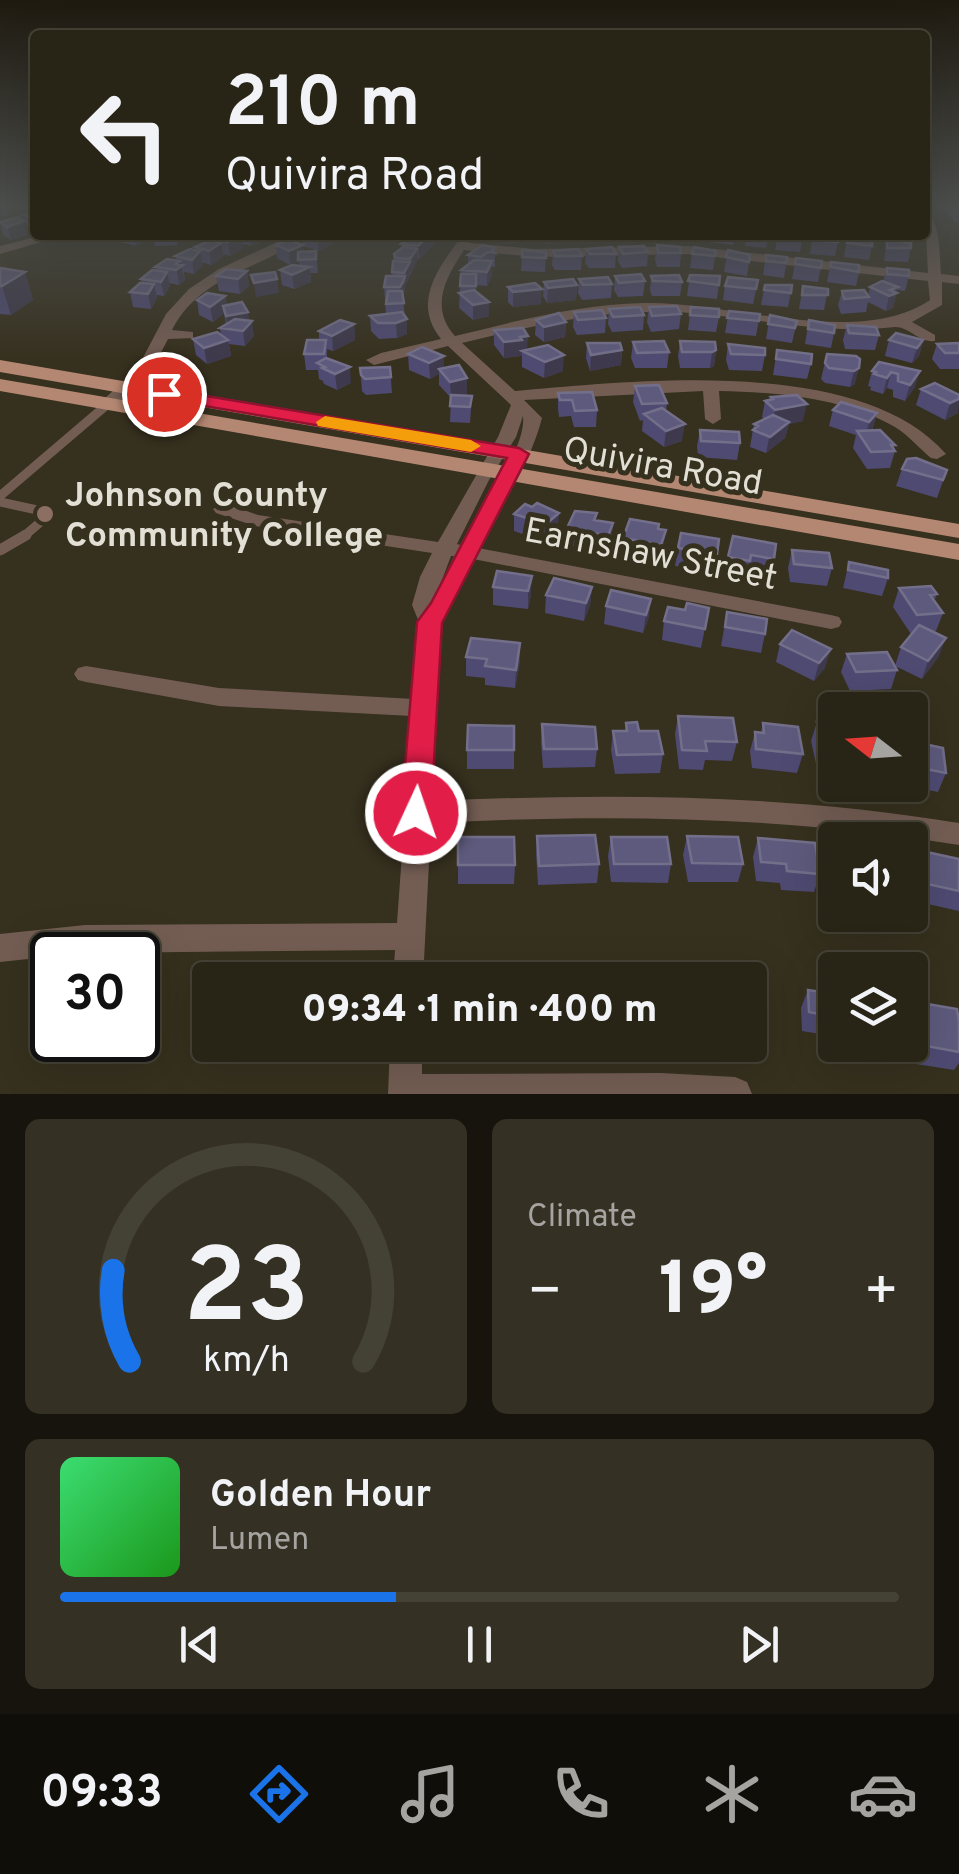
<!DOCTYPE html>
<meta charset="utf-8">
<style>
:root{--surface:#282416;--page:#343023;--text:#f1f3f6;--muted:#a5a4a1;--line:#444135;--accent:#1a73e8}
body{margin:0;font-family:Overpass,sans-serif;background:var(--page);color:var(--text);height:100vh;display:flex;flex-direction:column;font-size:38px;white-space:nowrap}
*{box-sizing:border-box;margin:0}
p{font-size:32px;color:var(--muted)}
.icon{flex:none;width:55px;height:55px;fill:none;stroke:currentColor;stroke-width:2;stroke-linecap:round;stroke-linejoin:round}
.map{position:relative;height:1094px;overflow:hidden}
.panel{display:flex;flex-direction:column;gap:25px;padding:25px;background:#16140c;flex:1}
.panel>*{flex:none}
.hud{position:absolute;left:30px;top:30px;width:900px;height:210px;border-radius:10px;box-shadow:0 10px 40px #0002,0 0 0 2px var(--line);background:#282416;color:var(--text);overflow:hidden}
.needle{width:65px;rotate:287deg}
.tools{position:absolute;left:818px;top:692px;display:grid;gap:20px}
.tools a{display:grid;place-items:center;width:110px;height:110px;border-radius:10px;background:var(--surface);box-shadow:0 10px 40px #0002,0 0 0 2px var(--line);font-size:50px}
.speed{position:absolute;left:30px;top:932px;display:flex;gap:20px;font-size:50px;font-weight:700;text-align:center}
.speed>*{display:grid;place-content:center;width:130px;height:130px;border-radius:50%;background:var(--surface);box-shadow:0 10px 40px #0002,0 0 0 2px var(--line);line-height:1}
.speed .limit{border:5px solid #111;border-radius:15px;background:#fff;color:#111}
.pin{position:absolute;display:grid;place-items:center;width:85px;height:85px;color:#fff;margin:-42px;border:5px solid #fff;border-radius:50%;box-shadow:0 2px 10px #0007}
.me{position:absolute;width:110px;margin:-55px;rotate:3deg;stroke-linejoin:round;filter:drop-shadow(0 0 8px #0008)}
.turn{display:flex;align-items:center;gap:35px;height:210px;padding:0 30px;font-size:45px}
.turn .icon{width:130px;height:130px;stroke-width:2.5}
.turn b{display:block;font-size:70px;line-height:85px}
.big{font-size:75px;font-weight:800;line-height:1.1}
.panel .card{flex:1;display:flex;flex-direction:column;justify-content:center;gap:15px;min-width:0;padding:0 35px;border-radius:15px;background:var(--page)}
.panel .dial{align-items:center;gap:0}
.dial svg{height:260px;overflow:visible;fill:none;stroke:var(--line);stroke-width:7;stroke-linecap:round;text-anchor:middle}
.dial text{fill:var(--text);stroke:none}
.song{display:flex;align-items:center;gap:30px}
.cover{width:120px;height:120px;border-radius:15px;background:linear-gradient(135deg,hsl(140 70% 55%),hsl(120 70% 35%))}
.played{height:10px;border-radius:5px;background:linear-gradient(90deg,var(--accent) 40%,var(--line) 40%)}
.keys{display:flex;justify-content:space-around;direction:ltr}
.heat{display:flex;justify-content:space-between;align-items:center;font-size:55px;direction:ltr}
.panel .tiles{flex:1;display:grid;gap:25px;grid-template-columns:1fr 1fr}
.card:last-child{grid-column:span 2}
.trip{position:absolute;left:192px;top:962px;width:575px;height:100px;border-radius:10px;background:var(--surface);box-shadow:0 10px 40px #0002,0 0 0 2px var(--line);font-weight:800;line-height:100px;text-align:center}
.menu{display:flex;height:160px;justify-content:space-around;align-items:center;background:#100e09;color:var(--muted)}
.menu .icon{width:70px;height:70px}
.menu .active{color:var(--accent)}
.menu b{font-size:45px;color:var(--text)}
.map>svg:first-child{display:block}
.lines{fill:none;stroke-linecap:round;stroke-linejoin:round}
.service-far1{stroke:#735d53;stroke-width:9}
.service{stroke:#735d53;stroke-width:11}
.minor{fill:#735d53;fill-rule:evenodd}
.primary{fill:#b48772;fill-rule:evenodd}
.wall{fill:#4e4a72}
.shaded-wall{fill:#3e394c}
.building{fill:#5e5a7d;stroke:#736f8a;stroke-width:2.5}
.route{fill:#e11d48;stroke:#92132f;stroke-width:2.5}
.slow{fill:#f59e0b}
.education-dot{fill:#8d6e63;stroke:#36301e;stroke-width:4}
.labels{text-anchor:middle;stroke-width:10;stroke-linejoin:round;paint-order:stroke}
.street-label{font-size:35px;fill:#e2dfd4;stroke:#36301e}
.poi-label{font-size:35px;font-weight:bold;fill:#e2dfd4;stroke:#36301e;text-anchor:start}
</style>
<div class="map">
<svg width="959" height="1094" viewBox="0 0 959 1094">
<rect width="100%" height="100%" fill="#36301e"/>
<g class="lines">
<path class="service-far1" d="M0,496L109,403
M0,502L51,513L23,537"/>
<path class="service" d="M0,550L26,535"/>
<path class="minor" d="M925,211C942,224 939,254 941,274L959,276V284L942,282V305L912,322L935,335V341C919,343 909,326 894,327C819,336 748,315 673,312C600,309 532,326 462,343L515,391C634,381 860,355 946,454L937,459L931,458C919,448 908,435 895,427C844,398 777,392 719,391L721,419L713,424L705,419L703,391L524,400L542,418C530,465 501,505 478,548L831,615L839,617L842,622L839,627L831,629L473,559L441,623L432,801C609,793 784,794 959,823V845C783,816 609,814 431,823L423,980H393L395,950L85,953L0,962V934L85,925L397,923L412,716L219,706L86,682L78,680L74,674L78,668L86,666L219,688L413,699L419,622L412,605L420,577L432,553L255,526L216,513L213,509L223,503L258,515L438,542L498,437L511,405L448,346L374,365L366,360L381,353L441,339C411,302 439,267 462,236H470L469,243L535,249L688,246L928,273ZM464,250L535,257L688,254L928,281L930,300C857,349 730,301 644,303C579,304 517,321 455,336C429,307 446,277 464,250ZM523,416C527,449 477,514 460,545L457,544L489,480L516,437ZM451,556H454L437,593Z
M44,235H65L0,254V246Z
M292,235H308C263,269 200,274 172,330L193,332V338L168,339L150,374L115,406H103V400L137,369L166,314L189,289L219,269Z
M390,1045H422V1074L661,1073L735,1077L747,1082L752,1094H388Z"/>
<path class="primary" d="M0,360L959,524V538L0,372Z
M0,379L959,544V560L0,391Z"/>
</g>
<path class="wall" d="M940,207H959V222H955L948,213L949,210L945,211Z
M35,212V231L28,228L24,215Z
M0,221L28,234L11,240L3,235Z
M119,235H178L179,239L177,245L155,246L153,237L136,246L121,242Z
M186,235H210L199,240Z
M221,235H259V239L258,243L251,246L242,244L243,248L230,256L223,254L224,256L211,265L202,262L203,265L194,274L184,272L185,280L179,285L169,283L170,286L164,296L157,295V298L151,309L133,307L130,292L141,283V279L156,271L155,267L176,260L175,256L196,250L195,247L214,241V238Z
M302,235H331L332,244L319,251L303,246L304,251H316L318,273H310L311,282L294,289L282,285L280,270L299,266V262L290,265L277,258L276,245H303Z
M412,235H441L440,238L417,260L405,286L403,299L407,334L397,338L379,339L371,331L370,316L386,314L384,287L392,276L394,254L402,248L401,244Z
M499,235H518V238L514,243L499,242Z
M645,235H669V239H646Z
M677,235H703L702,241L677,238Z
M711,235H735L733,245L710,242Z
M747,235H769L766,248L745,246Z
M778,235H803L800,252L775,250Z
M813,235L838,242L835,256L810,254Z
M888,235H907L906,239L888,237Z
M847,237L872,246L869,260L844,257Z
M887,240L911,248L908,262L884,261Z
M657,245L681,253L680,267H657L655,259Z
M619,247L648,252L647,266L622,268L618,261Z
M495,248V267H492V275L487,286L476,285V292L489,302V316L473,320L459,308L461,270L468,265V255Z
M586,249L616,254L615,268H589L585,263Z
M522,250L546,252L545,272L521,271Z
M728,250L750,255L747,276L724,272Z
M553,251L582,256L581,270H555L552,265Z
M716,251L713,270L690,268L692,254Z
M766,255L787,257L784,278L763,275Z
M796,258L822,261L818,282L792,279Z
M831,262L859,272L856,286L827,282Z
M0,268L25,272L33,300L11,315L0,314Z
M887,268L909,276L905,291L897,290L893,308L886,311L868,302L866,312L841,314L838,305L842,291L868,296L870,287L883,282Z
M247,271L249,286L240,294L219,291L216,276Z
M690,275L720,276L717,299L687,296Z
M615,276L645,281L643,296L618,297L614,290Z
M651,276L682,282L680,296H652L650,290Z
M579,279L612,284L611,298L582,300L578,293Z
M758,280L753,304L723,300L725,286Z
M544,282L577,285L576,300L547,303L543,296Z
M765,285H792L788,307L761,305Z
M803,286L828,289L824,310L799,309Z
M508,287L541,304L513,307L508,302Z
M225,296L227,305L249,320L254,336L245,346L229,344L231,356L207,364L196,355L193,339L221,335L220,328L226,324L224,313L213,322L199,315L197,300Z
M649,307L681,314L679,329L651,332L647,322Z
M691,307L719,317L716,332L688,330Z
M609,309L644,315L643,330L612,332L608,324Z
M729,311L760,314L756,336L725,333Z
M574,312L606,318L605,333L577,335L573,327Z
M770,315L797,321L792,343L766,339Z
M536,320L566,322L565,337L544,342L535,335Z
M809,320L834,333L831,348L805,344Z
M354,324L355,340L333,351L327,349V358L351,383L337,390L324,384L323,381L319,379L318,370H306L304,354L319,340V331Z
M847,325L879,335L875,350L845,349L843,340Z
M494,330L527,350L563,371L544,378L522,367V353L521,356L504,358L494,345Z
M889,340H923L919,356L912,363L885,356Z
M680,341L716,350L714,366L710,368H680L678,356Z
M633,342L669,352L667,368H635L631,358Z
M587,343L622,350L621,365L590,371L586,358Z
M959,343V369H940L932,359L937,344Z
M728,344L765,355L762,371L729,370L726,360Z
M777,350L811,364L807,379L773,375Z
M408,354L467,378V394L463,395L472,396L470,423L450,422L451,398L439,385V374L430,379L409,370Z
M827,354L856,356L855,384L850,387L825,383L821,379Z
M879,362L915,387L905,401L893,397V390L887,388L883,394L870,390L871,387L868,386L872,371Z
M390,367L392,393L366,395L362,391L360,368Z
M635,386L667,403L666,411L682,441L664,447L642,431L643,420L640,421L633,402Z
M921,389L959,395L958,413L945,420L916,405Z
M558,393L597,410L596,427H574L571,416L559,417L558,409Z
M771,397L803,421L789,424L785,438L766,453L750,447L754,424L764,419L762,417L765,401L770,400Z
M833,410L877,413L872,431L895,445L893,449L895,451L890,468L867,469L853,448L856,435L829,426Z
M700,430L740,443L737,460L698,457L697,446Z
M902,469L947,470L937,498L896,486Z
M532,507L558,530L545,542L514,531V514Z
M597,513L596,520L613,523L611,541L606,554L566,545L567,528Z
M659,529L663,548L658,563L622,556L623,538Z
M681,533L719,539L714,572L675,566Z
M733,536L776,544L770,577L747,572L746,579L725,575Z
M792,550L832,568L827,586L790,582L788,568Z
M849,562L888,578L882,596L843,588Z
M497,571L531,594L528,609L493,605V587Z
M592,587L590,605L584,621L545,613L546,595Z
M899,588L937,594L934,601L943,613L936,631L933,632L939,656L922,679L895,666L897,670L891,689L850,691L841,672L847,654L895,666L901,647L912,633L911,634L893,607Z
M611,590L649,617L643,633L604,624L606,606Z
M709,608L701,648L662,640L664,621L685,610Z
M727,612L765,634L761,653L721,646Z
M792,630L825,668L814,681L776,662L780,644Z
M466,657L520,662L515,688L485,685V678L466,676Z
M678,716L737,742L732,761L705,760L703,770L679,769L675,734Z
M817,722L835,723V774L818,773L811,741Z
M626,723L639,731L663,754L660,773L615,774L611,750L613,731H625Z
M763,723L803,754L797,773L752,768L750,751L755,732H761Z
M542,724L597,749L595,767L543,768L541,742Z
M514,726V769H467V750Z
M910,741L946,773L938,792L905,785H910Z
M537,836L599,864L597,883L538,885L536,854Z
M687,836L743,864L738,882H688L683,855Z
M458,837L515,865L514,884H458Z
M611,837L671,864L668,883L611,882L608,856Z
M758,838L820,874L814,892L781,890L780,883L756,881L753,857Z
M834,842L835,843V893H832L828,861Z
M913,849L959,859V911L910,900V856Z
M714,977H750L757,1011L751,1029L750,980H713Z
M808,990L835,994V1045H863L858,1058L828,1053L827,1035L802,1031L801,1008Z
M910,1001L959,1021V1063L954,1070L891,1060L889,1045H910Z"/>
<path class="shaded-wall" d="M0,207H7L9,215L0,217Z
M16,207H35L17,212Z
M24,221L28,234L11,240L7,227Z
M133,235H153L154,237L136,246Z
M241,235L243,248L230,256L228,242Z
M250,235H259L258,243L251,246Z
M321,235H331L332,244L319,251L317,237Z
M429,235H440V238L419,260L418,246Z
M545,235H566V241L545,244Z
M581,235H601V240L580,243Z
M614,235H637V239L614,241Z
M221,243L224,256L211,265L209,251Z
M303,245L305,259L298,260L299,262L290,265L289,251Z
M417,249V262L410,273V259Z
M200,251L203,265L194,274L192,260Z
M180,261L185,280L179,285L176,264Z
M492,261V275L487,286V272Z
M410,262V276L405,286L404,297L401,302L400,287L403,282L404,273Z
M310,267L311,282L294,289L292,275Z
M247,271L249,286L240,294L238,279Z
M25,272L33,300L11,315L2,286Z
M167,272L170,286L164,296L161,282Z
M277,279L279,293L256,297L254,283Z
M154,284L157,298L151,309L148,294Z
M577,285L576,300L547,303L548,288Z
M898,287L893,308L886,311L890,290Z
M542,289L541,304L513,307V292Z
M225,296L227,311L223,306L224,313L213,322L210,307Z
M489,302V316L473,320V305Z
M248,312L250,323L252,321L254,336L245,346L243,331L228,329L226,316Z
M407,319V334L397,338L396,323Z
M566,322L565,337L544,342V327Z
M354,324L355,340L333,351L332,336Z
M528,336L527,352L521,353V356L504,358V342Z
M228,340L231,356L207,364L204,348Z
M923,340L919,356L912,363L917,348Z
M622,350L621,365L590,371L591,355Z
M716,350L714,366L710,368L712,352Z
M564,355L563,371L544,378L545,362Z
M444,356V371L439,369V374L430,379L429,363Z
M350,367L351,383L337,390L335,374Z
M859,368L855,384L850,387L854,371Z
M920,371L915,387L905,401L910,385Z
M891,372L887,388L883,394L887,378Z
M467,378V394L451,398L450,382Z
M959,399L958,413L945,420L950,403Z
M807,404L803,421L789,424L785,438L766,453L775,410Z
M877,413L872,430L865,438L869,422Z
M685,424L682,441L664,447L666,431Z
M559,513L558,530L545,542L546,524Z
M613,523L611,541L606,554L608,536Z
M666,530L663,548L658,563L661,545Z
M532,576L531,594L528,609V591Z
M592,587L590,605L584,621L586,603Z
M651,599L649,617L643,633L646,615Z
M946,638L939,656L922,679L928,661Z
M520,643V662L515,688L516,670Z
M831,649L825,668L814,681L819,663Z"/>
<path class="building" d="M35,212V219L24,215Z
M18,217L24,221L7,227L0,222Z
M221,235H241L228,242L214,238Z
M412,235H429L418,246L401,244Z
M778,235H803V239Z
M814,235L838,236V242L813,240Z
M847,237L872,240V246L847,243Z
M211,240L221,243L209,251L195,247Z
M288,240L303,245L289,251L276,245Z
M887,240L911,243V248H887Z
M482,245L495,248L492,250L495,253L488,252L481,257L468,255Z
M657,245L680,247L681,253H658Z
M644,246L648,252L623,254L619,247Z
M403,247L417,249L410,259L395,258L394,254Z
M612,247L616,254H590L586,249Z
M694,247L716,251L715,256L692,254Z
M190,249L200,251L192,260L175,256Z
M578,249L582,256H555L553,251Z
M522,250L546,252V258L522,257Z
M728,250L750,255L749,262L726,257Z
M316,251V259L298,260V252Z
M766,255L787,257L786,263L766,261Z
M796,258L822,261L821,268L795,264Z
M167,259L180,261L176,264L183,265L176,270L155,267Z
M474,260L492,261L487,272L461,270Z
M393,261L410,262L404,273L392,272Z
M831,262L859,265V272L831,267Z
M292,265L310,267L292,275L280,270Z
M0,268L25,272L2,286H0Z
M887,268L909,270V276L887,274Z
M226,269L247,271L238,279L216,276Z
M152,270L167,272L161,282L141,279Z
M275,272L277,279L254,283L251,275Z
M461,274H476V286H460Z
M641,274L645,281L619,283L615,276Z
M679,275L682,282L653,281L651,276Z
M690,275L720,276L719,285L688,281Z
M386,276H405L403,282L400,287H384Z
M608,277L612,284L583,285L579,279Z
M728,277L758,280L756,289L725,286Z
M573,279L577,285L548,288L544,282Z
M882,281L898,287L890,290L897,293L889,296L870,287Z
M140,283L154,284L148,294L130,292Z
M535,283L542,289L513,292L508,287Z
M765,285H792L791,293L764,290Z
M803,286L828,289V295H802Z
M474,290L489,302L473,305L459,293Z
M864,290L869,297L844,299L842,291Z
M388,291H402L404,303L386,304Z
M207,293L225,296L210,307L197,300Z
M242,302L248,312L226,316L223,306Z
M677,306L681,314L652,316L649,307Z
M640,307L644,315L613,317L609,309Z
M691,307L719,309V317L690,315Z
M602,310L606,318L578,320L574,312Z
M729,311L760,314L759,321L727,318Z
M402,312L407,319L396,323H378L370,316Z
M559,313L566,322L544,327L536,320Z
M770,315L797,321L795,328L768,324Z
M235,319L252,321L243,331L220,328Z
M340,320L354,324L332,336L319,331Z
M809,320L835,325L834,333L808,329Z
M847,325L876,327L879,335L849,333Z
M523,328L528,336L520,337L522,340L504,342L494,330Z
M217,332L228,340L204,348L193,339Z
M896,333L923,340L917,348L889,340Z
M307,340H326L324,354H304Z
M664,341L669,352L637,353L633,342Z
M680,341L715,342L716,350L712,352H682Z
M587,343H620L622,350L591,355Z
M959,343V353H945L937,344Z
M728,344L765,348V355L731,354Z
M548,345L564,355L545,362L522,351Z
M422,347L444,356L429,363L408,354Z
M777,350L812,354L811,364L776,359Z
M827,354L856,356L860,359L859,368L854,371L829,368L825,363Z
M326,358L350,367L335,374L322,368L325,367L317,363Z
M879,362L920,371L910,385L898,381V374L891,372L887,378L874,374L876,372L872,371Z
M459,365L467,378L450,382L439,369Z
M390,367L391,377L365,379L361,375L360,368Z
M935,383L959,395V399L950,403L921,389Z
M659,385L667,403L642,404L635,386Z
M592,392L597,410L575,411L572,400H560L558,393Z
M451,395L472,396L470,407L450,406Z
M797,395L807,404L775,410L765,401L773,399L771,397Z
M841,402L877,413L869,422L833,410Z
M662,408L685,424L666,431L644,414Z
M773,415L789,422L770,437L753,430L758,426L754,424Z
M700,430L739,432L740,443L701,441Z
M880,430L895,445H891L895,451L871,452L857,431Z
M916,458L947,470L943,480L902,469L907,459Z
M537,503L559,513L546,524L514,514L525,504L532,507Z
M575,511L597,513L594,520L613,523L608,536L567,528Z
M630,519L659,524L658,529L666,530L661,545L623,538Z
M681,533L719,539L717,554L678,548Z
M733,536L776,544L774,559L751,555L750,561L728,557Z
M792,550L829,553L832,568L794,564Z
M849,562L888,570V578L848,570Z
M497,571L532,576L528,591L493,587Z
M554,578L592,587L586,603L546,595Z
M931,586L937,594L930,595L943,613L917,615L899,588Z
M611,590L651,599L646,615L606,606Z
M687,603L709,608L705,629L664,621L668,607L685,610Z
M727,612L767,619L765,634L725,627Z
M919,625L946,638L928,661L901,647Z
M792,630L831,649L819,663L780,644Z
M471,638L520,643L516,670L485,666L487,659L466,657Z
M887,652L897,670L856,672L847,654Z
M678,716L733,718L737,742L705,741L707,751L682,750Z
M637,722L639,731H658L663,754L617,755L613,731H627L626,723Z
M817,722L835,723V755L823,754Z
M763,723L798,727L803,754L756,749L755,732L764,733Z
M542,724L595,727L597,749H544Z
M468,725L514,726V750H467Z
M910,741L943,748L946,773L910,766Z
M595,835L599,864L539,866L537,836Z
M687,836L738,837L743,864L692,863Z
M458,837H514L515,865H458Z
M611,837H667L671,864H614Z
M758,838L815,843L820,874L787,871L786,864L761,862Z
M913,849L959,859V891L914,881Z
M476,970L509,980H460L462,976L473,980Z
M714,977H750L757,1011H750V980H715Z
M808,990L835,994V1026L834,1017L809,1012Z
M910,1001L957,1009L959,1021V1052L910,1043Z"/>
<linearGradient id="sky" x2="0" y2="1"><stop stop-color="#1e1a10"/><stop offset="0.57" stop-color="#4c4e4c"/><stop offset="1" stop-color="#4c4e4c" stop-opacity="0"/></linearGradient>
<rect width="959" height="360" fill="url(#sky)"/>
<path class="route" d="M164,389L519,448L529,454L442,623L431,813L426,821L416,825L405,821L401,813L417,622L431,603L507,458L158,398L155,394Z"/>
<path class="slow" d="M325,416L471,440L481,446L471,452L318,426L316,422Z"/>
<circle class="education-dot" cx="45" cy="514" r="10"/>
<g class="labels">
<g class="street-label">
<text transform="translate(663 465) rotate(10)" y="12">Quivira Road</text>
<text transform="translate(651 553) rotate(11)" y="12">Earnshaw Street</text>
</g>
<g class="poi-label">
<text x="65" y="506">Johnson County<tspan x="65" dy="40">Community College</tspan></text>
</g>
</g>
</svg>
<div class="tools">
<a><svg class="needle" viewBox="-14 -14 28 28"><path d="M0-13l5 13h-10z" fill="#e53935"/><path d="M0 13l5-13h-10z" fill="#a5a4a1"/></svg></a>
<a><svg class="icon" aria-label="sound" viewBox="0 0 24 24"><path d="M4 9h4l5-4v14l-5-4H4zM17 9q2 3 0 6"/></svg></a>
<a><svg class="icon" aria-label="layers" viewBox="0 0 24 24"><path d="M12 4l9 5-9 5-9-5zM3 14l9 5 9-5"/></svg></a>
</div>
<div class="speed"><div class="limit">30</div></div>
<div class="pin" style="left:164px;top:394px;background:#d93025"><svg class="icon" aria-label="arrive" viewBox="0 0 24 24"><path d="M6 21V4h12l-3 4 3 4H6"/></svg></div>
<svg class="me" style="left:416px;top:813px" viewBox="-20 -20 40 40"><circle r="17" fill="#e11d48" stroke="#fff" stroke-width="3"/><path d="M0-11L8 9 0 5-8 9z" fill="#fff"/></svg>
<div class="trip">09:34 · 1 min · 400 m</div>
<div class="hud">
<div class="turn"><svg class="icon" aria-label="left" viewBox="0 0 24 24"><path d="M17 20v-9H6M10 6l-5 5 5 5"/></svg><div><b>210 m</b>Quivira Road</div></div>
</div>
</div>
<section class="panel">
<div class="tiles">
<div class="card dial"><svg viewBox="0 0 100 80">
<path d="M14 69A42 42 0 1 1 86 69"/>
<path d="M14 69A42 42 0 0 1 9 41" stroke="#1a73e8"/>
<text x="50" y="56" font-size="32" font-weight="700">23</text>
<text x="50" y="72" font-size="11">km/h</text>
</svg></div>
<div class="card"><p>Climate</p>
<div class="heat"><a>−</a><b class="big">19°</b><a>+</a></div>
</div>
<div class="card">
<div class="song"><i class="cover"></i><div><b>Golden Hour</b><p>Lumen</p></div></div>
<div class="played"></div>
<div class="keys"><svg class="icon" aria-label="previous" viewBox="0 0 24 24"><path d="M18 5L8 12l10 7zM5 5v14"/></svg><svg class="icon" aria-label="pause" viewBox="0 0 24 24"><path d="M8 5v14M16 5v14"/></svg><svg class="icon" aria-label="next" viewBox="0 0 24 24"><path d="M6 5l10 7-10 7zM19 5v14"/></svg></div>
</div>
</div>
</section>
<nav class="menu">
<b>09:33</b>
<svg class="icon active" aria-label="directions" viewBox="0 0 24 24"><path d="M12 3l9 9-9 9-9-9zM9 14v-3h6M13 9l2 2-2 2"/></svg>
<svg class="icon" aria-label="music" viewBox="0 0 24 24"><path d="M9 18V5l10-2v13"/><circle cx="6" cy="18" r="3"/><circle cx="16" cy="16" r="3"/></svg>
<svg class="icon" aria-label="phone" viewBox="0 0 24 24"><path d="M5 4h4l2 5-3 2q2 4 5 5l2-3 5 2v4C11 20 4 13 5 4z"/></svg>
<svg class="icon" aria-label="climate" viewBox="0 0 24 24"><path d="M12 3v18M4 7l16 10M4 17L20 7"/></svg>
<svg class="icon" aria-label="car" viewBox="0 0 24 24"><path d="M5 17H2v-5l4-1 3-4h7l3 4 3 1v5h-3M9 17h6M6 11h13"/><circle cx="7" cy="17" r="2"/><circle cx="17" cy="17" r="2"/></svg>
</nav>
